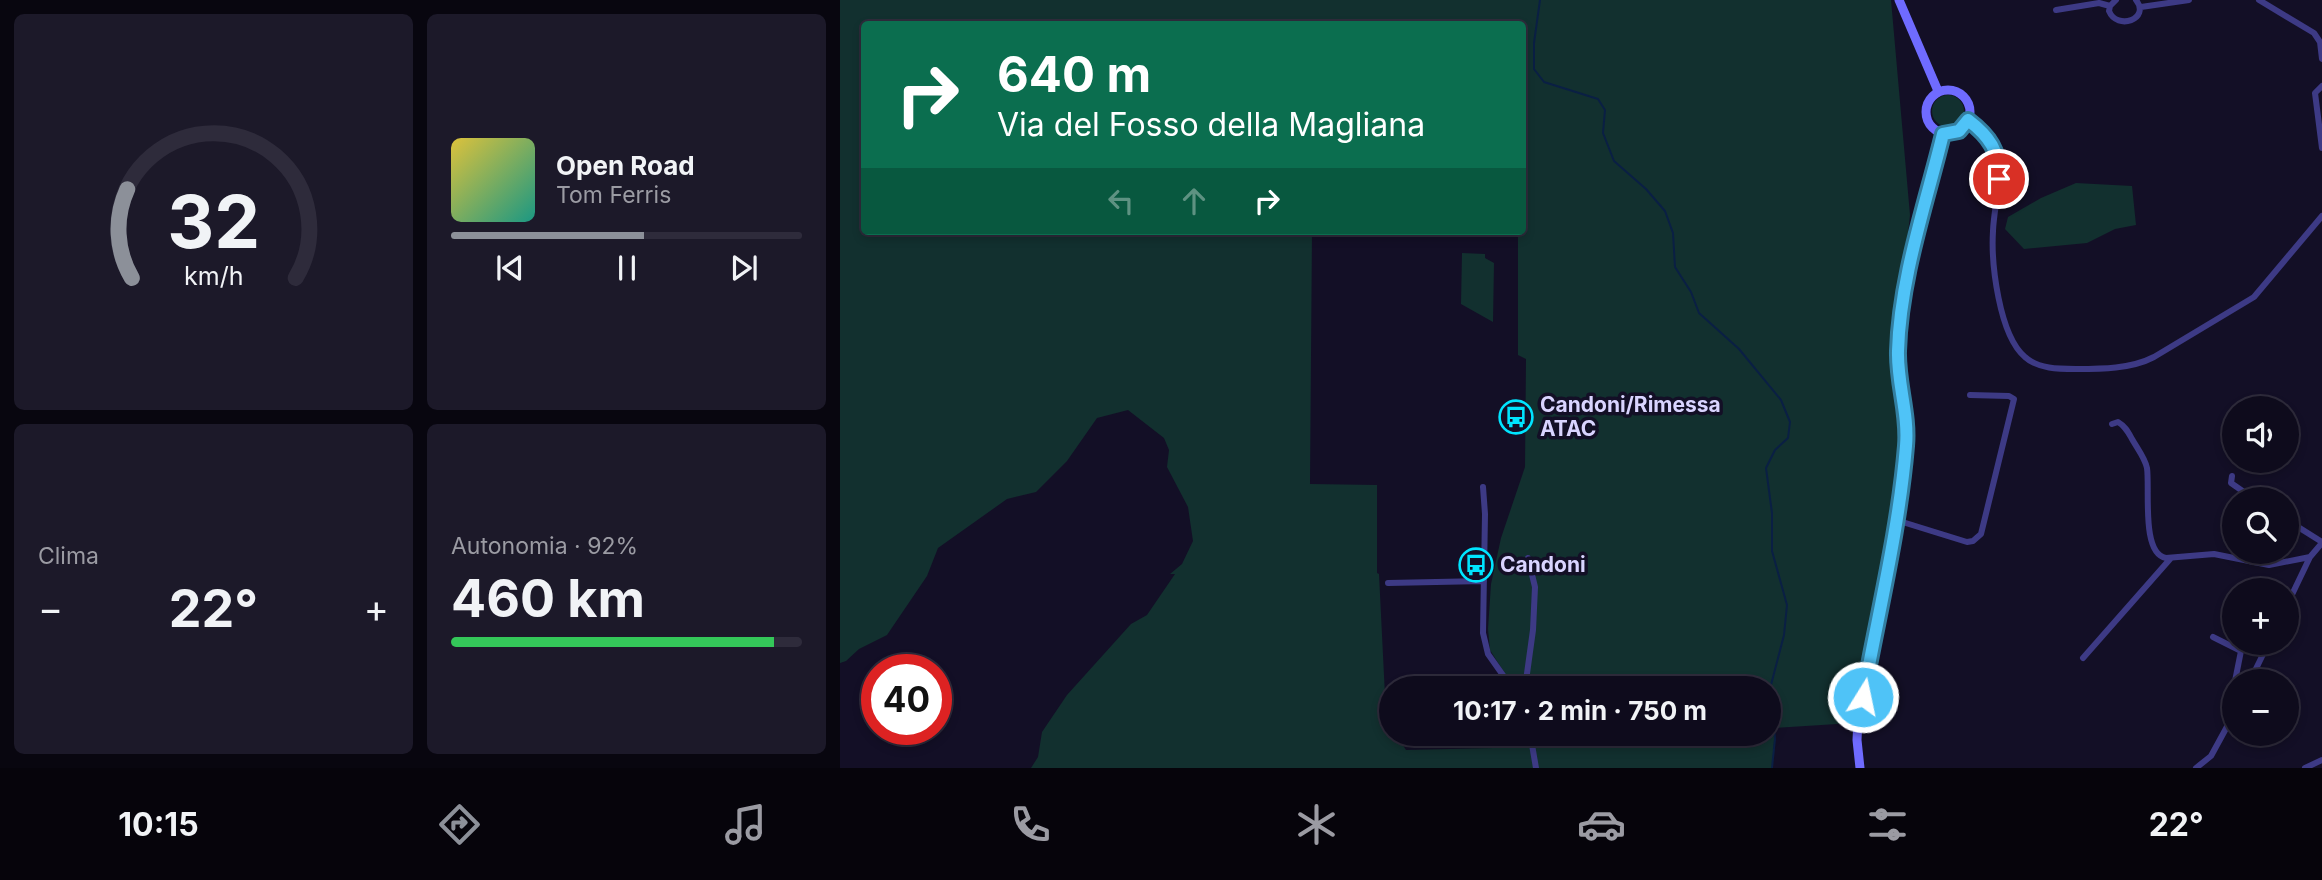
<!DOCTYPE html>
<html lang="it">
<meta charset="utf-8">
<style>
:root{--surface:#0e0b1c;--page:#1c1929;--text:#f1f3f6;--muted:#9b9ba3;--line:#2e2b3b;--accent:#8c9099}
body{margin:0;font-family:Inter,sans-serif;background:var(--page);color:var(--text);height:100vh;display:flex;flex-direction:column;font-size:26px;white-space:nowrap}
*{box-sizing:border-box;margin:0}
p{font-size:23px;color:var(--muted)}
.icon{flex:none;width:38px;height:38px;fill:none;stroke:currentColor;stroke-width:2;stroke-linecap:round;stroke-linejoin:round}
.map{position:relative;flex:1;overflow:hidden}
.details{display:flex;flex-direction:column;gap:14px;padding:14px;background:#08060f;width:840px}
.details>*{flex:none}
.hud{position:absolute;left:21px;top:21px;width:665px;height:214px;border-radius:7px;box-shadow:0 4px 10px #0003,0 0 0 2px var(--line);background:#0b6e4f;color:#fff;overflow:hidden}
.fabs{position:absolute;left:1382px;top:396px;display:grid;gap:14px}
.fabs a{display:grid;place-items:center;width:77px;height:77px;border-radius:50%;background:var(--surface);box-shadow:0 4px 10px #0003,0 0 0 2px var(--line);font-size:35px}
.speed{position:absolute;left:21px;top:654px;display:flex;gap:14px;font-size:35px;font-weight:700;text-align:center}
.speed>*{display:grid;place-content:center;width:91px;height:91px;border-radius:50%;background:var(--surface);box-shadow:0 4px 10px #0003,0 0 0 2px var(--line);line-height:1}
.speed .limit{border:10px solid #d22;background:#fff;color:#111}
.pin{position:absolute;display:grid;place-items:center;width:60px;height:60px;color:#fff;margin:-30px;border:4px solid #fff;border-radius:50%;box-shadow:0 2px 7px #0007}
.me{position:absolute;width:77px;margin:-38px;rotate:10deg;stroke-linejoin:round;filter:drop-shadow(0 0 5px #0008)}
.turn{display:flex;align-items:center;gap:24px;height:147px;padding:0 21px;font-size:32px}
.turn .icon{width:91px;height:91px;stroke-width:2.5}
.turn b{display:block;font-size:49px;line-height:60px}
.lanes{display:flex;align-items:center;height:66px;padding:0 21px;background:#0003;justify-content:center;gap:35px;direction:ltr}
.lanes .off{opacity:.35}
.big{font-size:52px;font-weight:700;line-height:1.1}
.details .card{flex:1;display:flex;flex-direction:column;justify-content:center;gap:10px;min-width:0;padding:0 24px;border-radius:10px;background:var(--page)}
.details .dial{align-items:center;gap:0}
.dial svg{height:182px;overflow:visible;fill:none;stroke:var(--line);stroke-width:7;stroke-linecap:round;text-anchor:middle}
.dial text{fill:var(--text);stroke:none}
.song{display:flex;align-items:center;gap:21px}
.cover{width:84px;height:84px;border-radius:10px;background:linear-gradient(135deg,hsl(50 70% 55%),hsl(170 70% 35%))}
.played{height:7px;border-radius:4px;background:linear-gradient(90deg,var(--accent) 55%,var(--line) 55%)}
.keys{display:flex;justify-content:space-around;direction:ltr}
.heat{display:flex;justify-content:space-between;align-items:center;font-size:38px;direction:ltr}
.charge{height:10px;border-radius:5px;background:linear-gradient(90deg,#34c759 92%,var(--line) 0)}
.details .tiles{flex:1;display:grid;gap:14px;grid-template-columns:repeat(2,1fr)}
.trip{position:absolute;left:539px;top:676px;width:402px;height:70px;border-radius:35px;background:var(--surface);box-shadow:0 4px 10px #0003,0 0 0 2px var(--line);font-weight:700;line-height:70px;text-align:center}
.tab-bar{display:flex;height:112px;justify-content:space-around;align-items:center;background:#06040b;color:var(--muted)}
.tab-bar .icon{width:49px;height:49px}
.tab-bar .selected{color:var(--accent)}
.tab-bar b{font-size:32px;color:var(--text)}
main{display:flex;flex:1;min-height:0}
.map>svg:first-child{display:block}
.green{fill:#12302f;fill-rule:evenodd}
.lines{fill:none;stroke-linecap:round;stroke-linejoin:round}
.stream{stroke:#0a1f44;stroke-width:2}
.street{stroke:#3d3a85;stroke-width:6}
.secondary{stroke:#6f6bff;stroke-width:9}
.route-casing{stroke:#337fa1;stroke-width:18}
.route{stroke:#4fc3f7;stroke-width:12}
.labels{text-anchor:middle;stroke-width:7;stroke-linejoin:round;paint-order:stroke}
.poi-label{font-size:21px;font-weight:bold;fill:#d9d4ff;stroke:#130f26;text-anchor:start}
</style>
<main>
<section class="details">
<div class="tiles">
<div class="card dial"><svg viewBox="0 0 100 80">
<path d="M14 69A42 42 0 1 1 86 69"/>
<path d="M14 69A42 42 0 0 1 12 30" stroke="#8c9099"/>
<text x="50" y="56" font-size="32" font-weight="700">32</text>
<text x="50" y="72" font-size="11">km/h</text>
</svg></div>
<div class="card">
<div class="song"><i class="cover"></i><div><b>Open Road</b><p>Tom Ferris</p></div></div>
<div class="played"></div>
<div class="keys"><svg class="icon" aria-label="previous" viewBox="0 0 24 24"><path d="M18 5L8 12l10 7zM5 5v14"/></svg><svg class="icon" aria-label="pause" viewBox="0 0 24 24"><path d="M8 5v14M16 5v14"/></svg><svg class="icon" aria-label="next" viewBox="0 0 24 24"><path d="M6 5l10 7-10 7zM19 5v14"/></svg></div>
</div>
<div class="card"><p>Clima</p>
<div class="heat"><a>−</a><b class="big">22°</b><a>+</a></div>
</div>
<div class="card"><p>Autonomia · 92%</p><b class="big">460 km</b><div class="charge"></div></div>
</div>
</section>
<div class="map">
<svg width="1482" height="768" viewBox="0 0 1482 768">
<rect width="100%" height="100%" fill="#130f26"/>
<path class="green" d="M0,0H1051L1070,215L1056,342L1064,435L1062,462L1013,723L935,728L932,768H191L198,757L202,732L227,695L291,624L307,615L335,574H330L342,564L353,541L348,507L327,467L329,450L324,438L288,410L257,418L227,461L196,492L167,499L98,548L87,576L47,635L19,649L6,661L0,663ZM24,24H682V231H678V355L686,359L685,467L661,538L651,584L648,629L650,650L674,688H929V733H693L696,747L566,750L555,733H551V727L546,716L539,574L537,573V485L470,484L472,231H24Z
M1092 111a16 16 0 1 1 32 0a16 16 0 1 1-32 0Z
M1236,183L1292,186L1296,225L1275,229L1247,243L1184,249L1165,229L1168,217L1201,198Z
M622,253L645,254V258L654,263L653,322L621,304Z"/>
<g class="lines">
<path class="stream" d="M700,0L694,43V69L704,82L758,99L765,110L763,133L774,161L806,189L825,211L833,233L835,267L851,292L859,313L899,349L941,400L950,422L948,438L935,450L926,468L932,513V551L947,605L944,635L931,685L935,739L932,768"/>
<path class="street" d="M1276,0L1270,6L1269,11C1277,31 1311,19 1296,0
M1419,0L1474,33L1480,42L1482,59
M1301,7L1349,0
M1216,10L1259,3L1270,6
M1482,86L1475,93L1482,148
M1128,120C1140,129 1151,137 1156,151C1164,177 1154,204 1153,231C1151,263 1159,335 1185,357C1198,369 1219,369 1236,369C1261,369 1291,369 1314,357L1414,297L1482,216
M1272,424L1278,422C1285,426 1288,432 1292,439C1297,448 1305,458 1307,468C1310,489 1301,554 1326,558L1374,554L1429,565L1470,557
M1392,476L1391,483L1414,499
M643,487L645,514L643,633L648,654L672,688
M1056,520L1127,542L1133,541L1141,534L1174,399L1169,396L1130,395
M1447,520L1482,542
M548,583L644,581
M1447,605L1470,557L1482,543
M1373,637L1401,651L1395,681
M1243,658L1331,558
M1410,681L1429,642
M685,688L693,630L695,587L688,558
M1393,716L1387,706L1395,682
M690,733L696,768
M1356,768L1371,756L1395,712
M1465,768L1482,760"/>
<path class="secondary" d="M1059,0L1098,91
M1086 112a22 22 0 1 1 44 0a22 22 0 1 1-44 0Z
M1020,768L1017,740L1018,720L1056,520L1065,457V404L1058,353L1060,329L1074,248L1103,134"/>
</g>
<g class="lines">
<defs>
<path id="route" d="M1023,697C1038,614 1059,530 1066,446C1069,414 1057,383 1058,351C1060,278 1086,204 1103,134L1119,131L1128,120C1149,136 1160,151 1159,179"/>
</defs>
<use href="#route" class="route-casing"/>
<use href="#route" class="route"/>
</g>
<defs>
<symbol id="bus-ring" viewBox="-11 -11 22 22"><circle r="9.5" fill="#130f26" stroke="#00e5ff" stroke-width="1.5"/><path d="M-5-6H5V4H4V6H2V4H-2V6H-4V4H-5ZM-3.5-4V0h7V-4ZM-3.5 1.2v1.5H-2V1.2ZM2 1.2v1.5H3.5V1.2Z" fill="#00e5ff"/></symbol>
</defs>
<g fill-rule="evenodd">
<use href="#bus-ring" x="657" y="398" width="38" height="38"/>
<use href="#bus-ring" x="617" y="546" width="38" height="38"/>
</g>
<g class="labels">
<g class="poi-label">
<text x="700" y="412">Candoni/Rimessa<tspan x="700" dy="24">ATAC</tspan></text>
<text x="660" y="572">Candoni</text>
</g>
</g>
</svg>
<div class="fabs">
<a><svg class="icon" aria-label="sound" viewBox="0 0 24 24"><path d="M4 9h4l5-4v14l-5-4H4zM17 9q2 3 0 6"/></svg></a>
<a><svg class="icon" aria-label="search" viewBox="0 0 24 24"><circle cx="10" cy="10" r="6"/><path d="M15 15l6 6"/></svg></a>
<a>+</a>
<a>−</a>
</div>
<div class="speed"><div class="limit">40</div></div>
<div class="pin" style="left:1159px;top:179px;background:#d93025"><svg class="icon" aria-label="arrive" viewBox="0 0 24 24"><path d="M6 21V4h12l-3 4 3 4H6"/></svg></div>
<svg class="me" style="left:1023px;top:697px" viewBox="-20 -20 40 40"><circle r="17" fill="#4fc3f7" stroke="#fff" stroke-width="3"/><path d="M0-11L8 9 0 5-8 9z" fill="#fff"/></svg>
<div class="trip">10:17 · 2 min · 750 m</div>
<div class="hud">
<div class="turn"><svg class="icon" aria-label="right" viewBox="0 0 24 24"><path d="M7 20v-9h11M14 6l5 5-5 5"/></svg><div><b>640 m</b>Via del Fosso della Magliana</div></div>
<div class="lanes"><svg class="icon off" aria-label="left" viewBox="0 0 24 24"><path d="M17 20v-9H6M10 6l-5 5 5 5"/></svg><svg class="icon off" aria-label="ahead" viewBox="0 0 24 24"><path d="M12 20V5M6 11l6-6 6 6"/></svg><svg class="icon" aria-label="right" viewBox="0 0 24 24"><path d="M7 20v-9h11M14 6l5 5-5 5"/></svg></div>
</div>
</div>
</main>
<nav class="tab-bar">
<b>10:15</b>
<svg class="icon selected" aria-label="directions" viewBox="0 0 24 24"><path d="M12 3l9 9-9 9-9-9zM9 14v-3h6M13 9l2 2-2 2"/></svg>
<svg class="icon" aria-label="music" viewBox="0 0 24 24"><path d="M9 18V5l10-2v13"/><circle cx="6" cy="18" r="3"/><circle cx="16" cy="16" r="3"/></svg>
<svg class="icon" aria-label="phone" viewBox="0 0 24 24"><path d="M5 4h4l2 5-3 2q2 4 5 5l2-3 5 2v4C11 20 4 13 5 4z"/></svg>
<svg class="icon" aria-label="climate" viewBox="0 0 24 24"><path d="M12 3v18M4 7l16 10M4 17L20 7"/></svg>
<svg class="icon" aria-label="car" viewBox="0 0 24 24"><path d="M5 17H2v-5l4-1 3-4h7l3 4 3 1v5h-3M9 17h6M6 11h13"/><circle cx="7" cy="17" r="2"/><circle cx="17" cy="17" r="2"/></svg>
<svg class="icon" aria-label="filters" viewBox="0 0 24 24"><path d="M4 7h16M4 17h16"/><circle cx="9" cy="7" r="2"/><circle cx="15" cy="17" r="2"/></svg>
<b>22°</b>
</nav>
